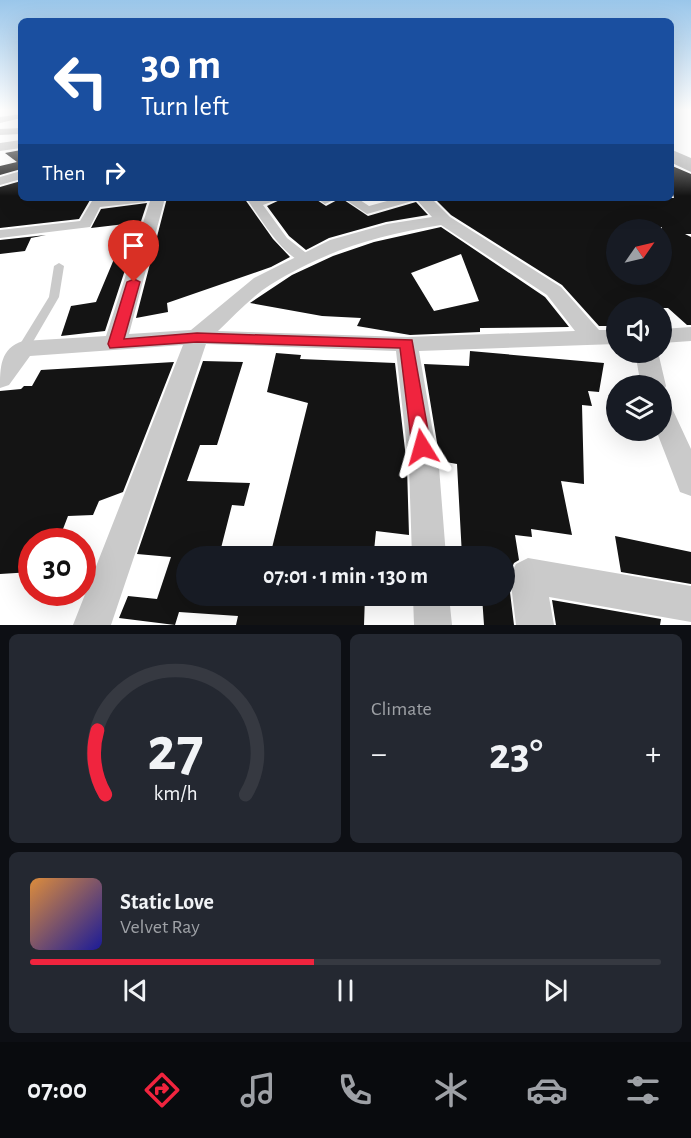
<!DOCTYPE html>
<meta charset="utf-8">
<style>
:root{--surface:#171b24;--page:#242831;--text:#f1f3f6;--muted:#9ea1a6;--line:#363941;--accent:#f0243e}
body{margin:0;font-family:"Alegreya Sans",sans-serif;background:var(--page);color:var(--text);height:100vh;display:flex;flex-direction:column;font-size:22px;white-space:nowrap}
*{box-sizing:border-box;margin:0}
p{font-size:20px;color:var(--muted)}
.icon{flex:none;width:33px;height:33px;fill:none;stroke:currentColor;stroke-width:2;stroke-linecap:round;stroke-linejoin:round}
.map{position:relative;height:625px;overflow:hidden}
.drawer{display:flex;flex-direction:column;gap:9px;padding:9px;background:#0d0f14;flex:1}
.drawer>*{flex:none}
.hud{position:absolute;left:18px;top:18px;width:656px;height:183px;border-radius:9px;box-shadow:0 6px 24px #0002;background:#1a4fa0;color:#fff;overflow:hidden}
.needle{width:39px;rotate:56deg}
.controls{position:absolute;left:606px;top:219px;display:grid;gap:12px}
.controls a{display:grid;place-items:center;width:66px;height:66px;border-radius:50%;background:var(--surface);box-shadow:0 6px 24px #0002;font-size:30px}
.speed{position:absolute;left:18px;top:528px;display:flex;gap:12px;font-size:30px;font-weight:700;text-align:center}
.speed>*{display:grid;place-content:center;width:78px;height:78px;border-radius:50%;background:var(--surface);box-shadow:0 6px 24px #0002;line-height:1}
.speed .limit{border:9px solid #d22;background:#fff;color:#111}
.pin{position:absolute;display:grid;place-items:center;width:51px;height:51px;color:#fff;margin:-62px -26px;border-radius:50% 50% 50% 0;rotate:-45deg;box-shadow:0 0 6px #0007}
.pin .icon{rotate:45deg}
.me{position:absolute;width:66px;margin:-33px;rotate:352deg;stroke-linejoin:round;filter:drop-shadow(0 0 4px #0008)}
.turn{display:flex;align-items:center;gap:21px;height:126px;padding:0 24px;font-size:27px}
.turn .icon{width:78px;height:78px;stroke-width:2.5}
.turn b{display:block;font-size:42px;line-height:51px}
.then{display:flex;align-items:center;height:57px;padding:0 24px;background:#0003;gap:12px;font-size:22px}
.big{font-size:45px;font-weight:700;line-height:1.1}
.drawer .card{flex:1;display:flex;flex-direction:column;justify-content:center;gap:9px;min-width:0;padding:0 21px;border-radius:9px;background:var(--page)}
.drawer .dial{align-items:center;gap:0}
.dial svg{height:156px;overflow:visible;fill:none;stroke:var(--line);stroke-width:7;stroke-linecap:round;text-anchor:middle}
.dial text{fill:var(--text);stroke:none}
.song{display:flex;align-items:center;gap:18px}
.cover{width:72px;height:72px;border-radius:9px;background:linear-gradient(135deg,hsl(30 70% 55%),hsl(240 70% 35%))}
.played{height:6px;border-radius:3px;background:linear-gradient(90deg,var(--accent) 45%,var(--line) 45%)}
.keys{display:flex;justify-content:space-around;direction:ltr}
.heat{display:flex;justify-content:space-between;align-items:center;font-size:33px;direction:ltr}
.drawer .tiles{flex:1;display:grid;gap:9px;grid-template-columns:1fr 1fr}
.card:last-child{grid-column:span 2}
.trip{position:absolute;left:176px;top:546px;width:339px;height:60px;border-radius:30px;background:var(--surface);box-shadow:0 6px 24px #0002;font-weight:700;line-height:60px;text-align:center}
.tabs{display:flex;height:96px;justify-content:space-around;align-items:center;background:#090b0e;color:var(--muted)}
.tabs .icon{width:42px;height:42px}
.tabs .active{color:var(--accent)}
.tabs b{font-size:27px;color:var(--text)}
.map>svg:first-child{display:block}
.building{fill:#141414;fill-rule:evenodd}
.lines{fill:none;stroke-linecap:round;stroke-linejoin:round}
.service{fill:#cacaca;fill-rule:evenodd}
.pedestrian{fill:#cacaca;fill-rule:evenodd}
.minor{fill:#cacaca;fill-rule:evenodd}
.secondary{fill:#b7b7b7;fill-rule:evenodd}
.route{fill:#f0243e;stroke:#9c1728;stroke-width:1.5}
</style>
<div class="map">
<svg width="691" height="625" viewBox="0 0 691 625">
<rect width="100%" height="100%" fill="#fff"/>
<path class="building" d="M21,150V169L0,175V166L17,162L5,153Z
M670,165L691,174V234H685L691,237V325H687L668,308H616V326H599L562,285L451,215L434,198H674L670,180ZM662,227V274H653L640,281L616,274V230H655Z
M21,181V198H98L90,200L79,219L0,228V187Z
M167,198H244L273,239L290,257L271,267L167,303L168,312L136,318Z
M284,198H314L326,206L341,198L368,216L416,202L428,215L386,222L329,238L306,250L289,236L267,206Z
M147,203L105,331L61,336L71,306L96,302L122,240H119L125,224L91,228L101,209Z
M441,227L545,297L569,327L480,328V332L410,335L357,326L361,318L322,316L250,303L292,275L333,256L374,242ZM461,254L479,301L434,311L411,273Z
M46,235L31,238L25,251L0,254V240Z
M470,351L604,363L599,392L588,391L592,406L582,405L584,484L561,481L572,535L531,529L532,537L515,535L519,560L514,563L508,576L514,625H484L482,596H504V556H462L457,464L440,461L424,364L469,366Z
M276,353L301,355L300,359L395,363L407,467L409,535L376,531L374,551L337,547L335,553L316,550L315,556H270L308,403L267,392Z
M203,361L243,362L217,445H200L187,481L250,483L244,506L232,505L219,556H186V596H365L364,625H236L238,616L179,612L175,625L119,618L128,596L157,599L171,557L137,554Z
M174,362L123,492L99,501L93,515L68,516L58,542H32V572L0,574V391L21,389L24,386H32L41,370Z
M615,536L691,552V584L621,572Z
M552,600L661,619L660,625H556Z"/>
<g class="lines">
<path class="service" d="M59,263L64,266L59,297L27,352H19L17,349L49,297L54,266Z"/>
<path class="pedestrian" d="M21,114V118L0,123V117Z
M21,128V134L0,135V129Z
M116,198H151L145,202L100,207L90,227L0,238V230L80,221L92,201Z
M246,198H282L263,205L287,238L310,256L312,259L310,262C288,267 258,214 246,198Z
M316,198H338L325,204Z
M343,198H357L369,206L398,198H418L416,200L367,214Z"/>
<path class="minor" d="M21,140V148L0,151V143Z
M21,171V179L0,185V177Z
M151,198H165L129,334L191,330L254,278L330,240L387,224L432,217L415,198H431L450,217L561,287L599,330H616V344L419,351L439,467L446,556H412L409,467L396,351L206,344L111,625H73L183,345L30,356L9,385L0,388C0,368 0,348 23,341L106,336ZM441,225L547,295L575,331L407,337L218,331C234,316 251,297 270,285C327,250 375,236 441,225Z
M691,327V341L662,343V329Z
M635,352H658L666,386L663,392L662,386H641Z
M662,403L671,406L691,449V496L680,492L656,430H662Z
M528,558L691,586V622L549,597L554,625H516L510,576L516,564Z
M413,596H449L452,625H414Z"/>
<path class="secondary" d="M670,149L691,158V172L670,162Z"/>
</g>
<linearGradient id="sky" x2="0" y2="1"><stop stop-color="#9ac6ea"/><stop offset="0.56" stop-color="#fff"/><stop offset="1" stop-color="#fff" stop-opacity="0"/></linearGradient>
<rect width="691" height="196" fill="url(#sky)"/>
<path class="route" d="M134,279L140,282L124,339L197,333L412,340L431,447L428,452L422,454L415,452L412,447L400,348L197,342L110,348L108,344L127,282Z"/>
</svg>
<div class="controls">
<a><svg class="needle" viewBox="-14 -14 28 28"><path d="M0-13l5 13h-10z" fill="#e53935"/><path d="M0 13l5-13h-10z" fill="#9ea1a6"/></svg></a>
<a><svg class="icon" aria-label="sound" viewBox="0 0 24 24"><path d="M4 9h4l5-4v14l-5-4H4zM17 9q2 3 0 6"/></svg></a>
<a><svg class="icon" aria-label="layers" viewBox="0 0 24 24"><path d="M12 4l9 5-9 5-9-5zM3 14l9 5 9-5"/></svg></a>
</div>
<div class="speed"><div class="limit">30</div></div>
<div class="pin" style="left:134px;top:282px;background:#d93025"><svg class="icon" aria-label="arrive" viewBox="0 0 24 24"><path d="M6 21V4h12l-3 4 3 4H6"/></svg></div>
<svg class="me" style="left:422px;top:447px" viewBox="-20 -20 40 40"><path d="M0-17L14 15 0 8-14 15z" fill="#f0243e" stroke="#fff" stroke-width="4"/></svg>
<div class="trip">07:01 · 1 min · 130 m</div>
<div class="hud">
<div class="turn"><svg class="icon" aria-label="left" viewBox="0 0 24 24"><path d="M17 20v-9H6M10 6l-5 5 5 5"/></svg><div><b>30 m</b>Turn left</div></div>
<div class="then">Then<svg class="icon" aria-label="right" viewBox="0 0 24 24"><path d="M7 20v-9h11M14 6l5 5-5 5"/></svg></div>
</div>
</div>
<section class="drawer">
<div class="tiles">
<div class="card dial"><svg viewBox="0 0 100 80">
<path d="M14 69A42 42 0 1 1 86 69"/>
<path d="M14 69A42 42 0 0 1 10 36" stroke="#f0243e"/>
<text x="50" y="56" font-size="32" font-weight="700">27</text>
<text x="50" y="72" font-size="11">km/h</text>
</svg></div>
<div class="card"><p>Climate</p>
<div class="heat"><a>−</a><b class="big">23°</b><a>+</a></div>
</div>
<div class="card">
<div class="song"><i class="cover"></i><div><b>Static Love</b><p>Velvet Ray</p></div></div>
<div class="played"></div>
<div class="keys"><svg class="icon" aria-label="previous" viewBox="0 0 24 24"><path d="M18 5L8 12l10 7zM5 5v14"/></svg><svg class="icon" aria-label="pause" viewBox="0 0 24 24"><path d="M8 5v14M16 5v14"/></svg><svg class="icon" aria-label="next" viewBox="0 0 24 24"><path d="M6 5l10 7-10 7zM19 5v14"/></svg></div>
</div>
</div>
</section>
<nav class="tabs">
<b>07:00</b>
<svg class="icon active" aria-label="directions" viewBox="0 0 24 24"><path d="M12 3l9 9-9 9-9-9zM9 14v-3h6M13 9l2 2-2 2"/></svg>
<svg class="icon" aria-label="music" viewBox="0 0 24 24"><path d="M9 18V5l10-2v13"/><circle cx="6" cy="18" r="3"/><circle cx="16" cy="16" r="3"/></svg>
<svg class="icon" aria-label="phone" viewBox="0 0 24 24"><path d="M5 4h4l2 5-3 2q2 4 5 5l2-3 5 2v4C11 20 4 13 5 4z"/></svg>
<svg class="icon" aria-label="climate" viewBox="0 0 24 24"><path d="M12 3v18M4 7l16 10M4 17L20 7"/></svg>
<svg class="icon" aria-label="car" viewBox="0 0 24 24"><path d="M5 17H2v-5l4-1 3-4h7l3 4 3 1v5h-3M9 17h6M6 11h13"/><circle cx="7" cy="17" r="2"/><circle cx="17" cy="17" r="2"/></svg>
<svg class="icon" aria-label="filters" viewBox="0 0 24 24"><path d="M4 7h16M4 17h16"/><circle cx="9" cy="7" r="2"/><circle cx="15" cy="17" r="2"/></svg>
</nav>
